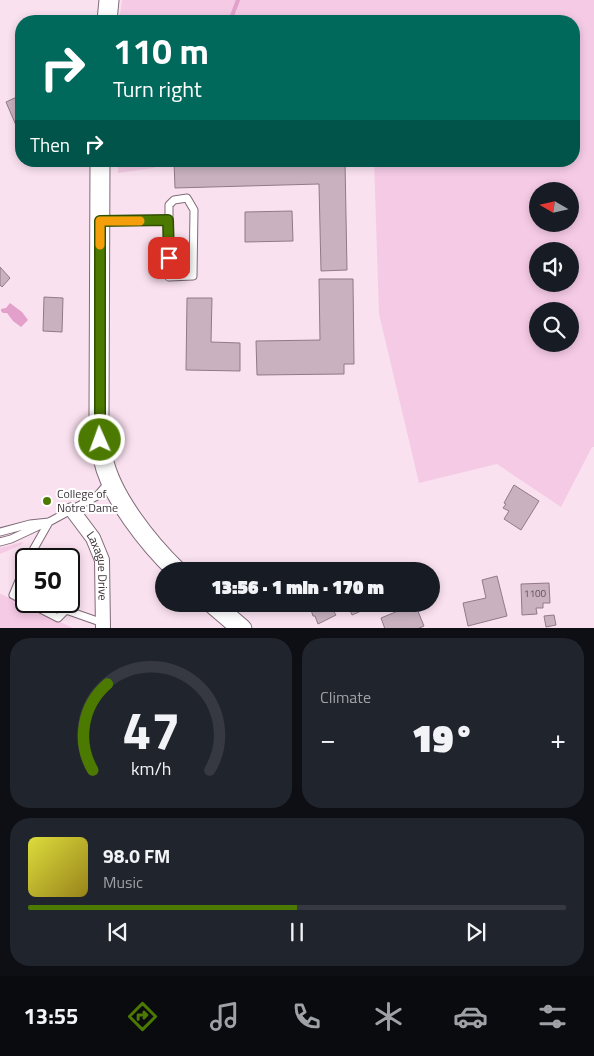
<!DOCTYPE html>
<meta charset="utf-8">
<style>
:root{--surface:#171b24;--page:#20242c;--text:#f1f3f6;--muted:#9ea1a6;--line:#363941;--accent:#4c7a00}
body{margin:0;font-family:"Titillium Web",sans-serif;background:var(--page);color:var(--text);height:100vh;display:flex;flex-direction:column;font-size:19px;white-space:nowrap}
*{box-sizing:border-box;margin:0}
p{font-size:16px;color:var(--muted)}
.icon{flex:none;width:28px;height:28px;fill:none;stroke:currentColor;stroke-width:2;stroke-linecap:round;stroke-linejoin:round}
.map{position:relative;height:628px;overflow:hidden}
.sheet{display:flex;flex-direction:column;gap:10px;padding:10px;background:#0d0f14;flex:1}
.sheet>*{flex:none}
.banner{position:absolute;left:15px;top:15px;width:565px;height:152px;border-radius:20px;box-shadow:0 2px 8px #0003;background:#00695c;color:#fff;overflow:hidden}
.needle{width:32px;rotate:279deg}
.fabs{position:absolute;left:529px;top:182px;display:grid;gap:10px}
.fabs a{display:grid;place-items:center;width:50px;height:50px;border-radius:50%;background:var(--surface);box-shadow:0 2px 8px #0003;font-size:25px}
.speed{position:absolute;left:15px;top:548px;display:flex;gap:10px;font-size:25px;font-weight:700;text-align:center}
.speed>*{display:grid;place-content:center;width:65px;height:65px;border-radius:50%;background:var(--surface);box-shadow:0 2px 8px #0003;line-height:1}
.speed .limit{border:2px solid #111;border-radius:8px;background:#fff;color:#111}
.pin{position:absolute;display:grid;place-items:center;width:42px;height:42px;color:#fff;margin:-21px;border-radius:10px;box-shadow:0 2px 8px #0006}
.me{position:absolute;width:55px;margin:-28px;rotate:358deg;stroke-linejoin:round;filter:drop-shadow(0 0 4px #0008)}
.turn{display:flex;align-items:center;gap:18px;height:105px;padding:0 15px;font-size:22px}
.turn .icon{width:65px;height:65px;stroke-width:2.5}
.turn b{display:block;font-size:35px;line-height:42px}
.then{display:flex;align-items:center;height:48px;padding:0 15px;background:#0003;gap:10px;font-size:19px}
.big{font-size:38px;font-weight:800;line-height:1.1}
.sheet .tile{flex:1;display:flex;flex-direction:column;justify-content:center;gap:8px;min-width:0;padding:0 18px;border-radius:20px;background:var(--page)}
.sheet .dial{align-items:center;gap:0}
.dial svg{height:130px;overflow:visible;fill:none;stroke:var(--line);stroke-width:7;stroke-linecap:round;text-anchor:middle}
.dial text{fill:var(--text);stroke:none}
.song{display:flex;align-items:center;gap:15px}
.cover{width:60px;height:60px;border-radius:8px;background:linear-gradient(135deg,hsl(60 70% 55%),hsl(50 70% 35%))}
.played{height:5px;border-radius:2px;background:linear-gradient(90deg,var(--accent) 50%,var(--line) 50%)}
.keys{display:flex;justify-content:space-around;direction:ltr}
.heat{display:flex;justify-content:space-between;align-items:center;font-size:28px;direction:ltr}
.sheet .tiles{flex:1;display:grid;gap:10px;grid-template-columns:1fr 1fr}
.tile:last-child{grid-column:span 2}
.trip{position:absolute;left:155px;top:562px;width:285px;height:50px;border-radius:25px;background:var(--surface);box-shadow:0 2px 8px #0003;font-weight:800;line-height:50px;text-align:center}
.tabs{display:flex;height:80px;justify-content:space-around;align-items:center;background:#090b0e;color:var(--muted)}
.tabs .icon{width:35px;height:35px}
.tabs .current{color:var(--accent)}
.tabs b{font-size:22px;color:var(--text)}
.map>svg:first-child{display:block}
.green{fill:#f5cae5;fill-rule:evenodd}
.water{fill:#e3a0cb}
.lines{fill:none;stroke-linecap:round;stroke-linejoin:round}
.stream{stroke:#e3a0cb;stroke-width:4}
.building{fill:#c9b1c0;stroke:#917a88}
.lane-casing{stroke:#806a77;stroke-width:9}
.street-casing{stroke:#806a77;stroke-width:16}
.secondary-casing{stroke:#806a77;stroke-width:21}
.lane{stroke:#fff;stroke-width:7}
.street{stroke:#fff;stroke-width:14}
.secondary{stroke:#fff;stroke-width:19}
.route-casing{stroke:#314f00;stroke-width:12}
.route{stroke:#4c7a00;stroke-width:9}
.slow{stroke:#f59e0b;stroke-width:9}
.poi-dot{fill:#4c7a00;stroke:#fff;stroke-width:2}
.labels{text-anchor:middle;stroke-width:4;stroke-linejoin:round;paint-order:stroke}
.number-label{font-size:10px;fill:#60525b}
.poi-label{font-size:12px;fill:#3d3339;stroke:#fff;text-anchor:start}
.street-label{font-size:12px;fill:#3d3339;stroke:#fff}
</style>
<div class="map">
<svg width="594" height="629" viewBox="0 0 594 629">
<rect width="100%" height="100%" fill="#fae1f0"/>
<path class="green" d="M122,0H594V447H592L561,507L497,464L419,483L379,314L374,161H574V21H119ZM570,191V224H538V191ZM570,251V284H538V251ZM570,311V344H538V311Z
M118,161H164L154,168L118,173Z
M23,542L21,545L0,554V548Z
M0,594H1L73,628H0Z"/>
<path class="water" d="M10,303L22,312L28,320L21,327L13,321L7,313H3L1,311V309L6,308Z"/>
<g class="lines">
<path class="stream" d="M230,21L238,0
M153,161V164"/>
</g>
<path class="building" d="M21,95V137L6,102Z
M174,161H345L347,270L321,271L319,184L175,188Z
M292,211L293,241L245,242V212Z
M0,267L10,278L2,287L0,285Z
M319,279H353L354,364H344V374L257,375L256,341L320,340Z
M44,297L63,298L62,332L43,331Z
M187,298H212L211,342L240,343V371L186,370Z
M514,485L539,501L521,530L504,519L509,511L503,508L506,504L504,503Z
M69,564L74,567L69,579Z
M497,576L507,616L468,626L463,603L486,598L482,580Z
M549,583L550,603H543V608H536L537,614L522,615L521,584Z
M35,601H62L57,612Z
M309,604H329L336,615L318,624L315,616H313Z
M347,604H367L368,608L352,615Z
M415,604L424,626L417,629H385L381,618Z
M554,615L556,625L546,627L544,616Z"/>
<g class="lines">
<defs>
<path id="lane" d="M187,198L194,210L193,276L169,277V205L174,200Z
M101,221H169
M0,532L30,524L49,522L97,496L109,482
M0,542L11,539L43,524
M28,559L49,522
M26,564L13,595L58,618L66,610L103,623"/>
<g id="street">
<path id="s1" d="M72,510L93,538L102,560L103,629"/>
</g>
<path id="secondary" d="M107,21L109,0
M100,161L99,415C99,430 100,444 103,458C111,497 149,544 177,571
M213,604L242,629"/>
</defs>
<use href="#lane" class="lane-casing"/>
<use href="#street" class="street-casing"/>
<use href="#secondary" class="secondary-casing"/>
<use href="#lane" class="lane"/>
<use href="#street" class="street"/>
<use href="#secondary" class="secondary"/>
</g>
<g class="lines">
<defs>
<path id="route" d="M100,440V221L168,220L169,258"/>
</defs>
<use href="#route" class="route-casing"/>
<use href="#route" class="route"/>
<path class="slow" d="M100,245V221H140"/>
</g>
<circle class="poi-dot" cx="47" cy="501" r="5"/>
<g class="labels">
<g class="number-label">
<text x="535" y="597">1100</text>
</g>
<g class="poi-label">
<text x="57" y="498">College of<tspan x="57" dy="14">Notre Dame</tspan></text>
</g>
<g class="street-label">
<text dy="4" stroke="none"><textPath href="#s1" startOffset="64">Laxague Drive</textPath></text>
</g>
</g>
</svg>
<div class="fabs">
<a><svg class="needle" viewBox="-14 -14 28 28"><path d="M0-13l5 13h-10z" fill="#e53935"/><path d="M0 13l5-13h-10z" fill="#9ea1a6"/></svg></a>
<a><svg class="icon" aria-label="sound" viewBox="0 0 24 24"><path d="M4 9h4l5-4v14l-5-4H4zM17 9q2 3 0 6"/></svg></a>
<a><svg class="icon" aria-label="search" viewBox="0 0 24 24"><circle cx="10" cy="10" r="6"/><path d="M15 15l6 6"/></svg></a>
</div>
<div class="speed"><div class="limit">50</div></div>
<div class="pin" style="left:169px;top:258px;background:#d93025"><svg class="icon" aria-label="arrive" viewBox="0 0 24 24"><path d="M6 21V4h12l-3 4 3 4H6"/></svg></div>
<svg class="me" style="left:100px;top:440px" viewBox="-20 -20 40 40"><circle r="17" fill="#4c7a00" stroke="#fff" stroke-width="3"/><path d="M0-11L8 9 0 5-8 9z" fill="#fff"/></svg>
<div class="trip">13:56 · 1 min · 170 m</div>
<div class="banner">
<div class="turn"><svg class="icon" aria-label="right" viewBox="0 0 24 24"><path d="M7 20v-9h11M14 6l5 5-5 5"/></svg><div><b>110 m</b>Turn right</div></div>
<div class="then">Then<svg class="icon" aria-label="right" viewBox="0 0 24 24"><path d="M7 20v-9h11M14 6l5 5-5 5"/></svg></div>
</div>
</div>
<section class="sheet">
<div class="tiles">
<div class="tile dial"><svg viewBox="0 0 100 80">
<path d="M14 69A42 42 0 1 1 86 69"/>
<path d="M14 69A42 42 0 0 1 23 16" stroke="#4c7a00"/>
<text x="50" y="56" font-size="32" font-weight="700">47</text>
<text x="50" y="72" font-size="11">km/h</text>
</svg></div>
<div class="tile"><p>Climate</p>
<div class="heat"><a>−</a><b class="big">19°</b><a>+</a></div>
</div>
<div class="tile">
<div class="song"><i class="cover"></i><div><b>98.0 FM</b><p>Music</p></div></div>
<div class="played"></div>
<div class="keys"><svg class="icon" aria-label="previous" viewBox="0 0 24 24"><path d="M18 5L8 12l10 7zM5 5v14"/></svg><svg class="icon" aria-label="pause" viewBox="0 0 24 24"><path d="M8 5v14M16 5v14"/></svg><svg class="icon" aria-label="next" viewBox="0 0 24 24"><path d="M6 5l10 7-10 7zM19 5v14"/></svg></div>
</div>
</div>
</section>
<nav class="tabs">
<b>13:55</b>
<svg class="icon current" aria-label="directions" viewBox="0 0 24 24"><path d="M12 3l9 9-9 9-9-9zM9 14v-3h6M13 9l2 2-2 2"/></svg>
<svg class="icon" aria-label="music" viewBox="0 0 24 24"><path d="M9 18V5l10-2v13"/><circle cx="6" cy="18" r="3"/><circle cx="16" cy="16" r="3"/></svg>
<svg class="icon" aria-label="phone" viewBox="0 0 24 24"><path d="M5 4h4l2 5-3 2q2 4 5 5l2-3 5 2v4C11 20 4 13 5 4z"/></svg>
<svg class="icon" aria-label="climate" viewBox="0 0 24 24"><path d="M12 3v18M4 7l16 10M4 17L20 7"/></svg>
<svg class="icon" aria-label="car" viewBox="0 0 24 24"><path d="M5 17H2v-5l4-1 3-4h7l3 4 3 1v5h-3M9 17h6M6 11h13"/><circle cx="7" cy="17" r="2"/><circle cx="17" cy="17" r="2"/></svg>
<svg class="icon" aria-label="filters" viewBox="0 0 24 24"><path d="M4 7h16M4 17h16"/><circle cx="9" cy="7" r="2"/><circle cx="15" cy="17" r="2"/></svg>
</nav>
